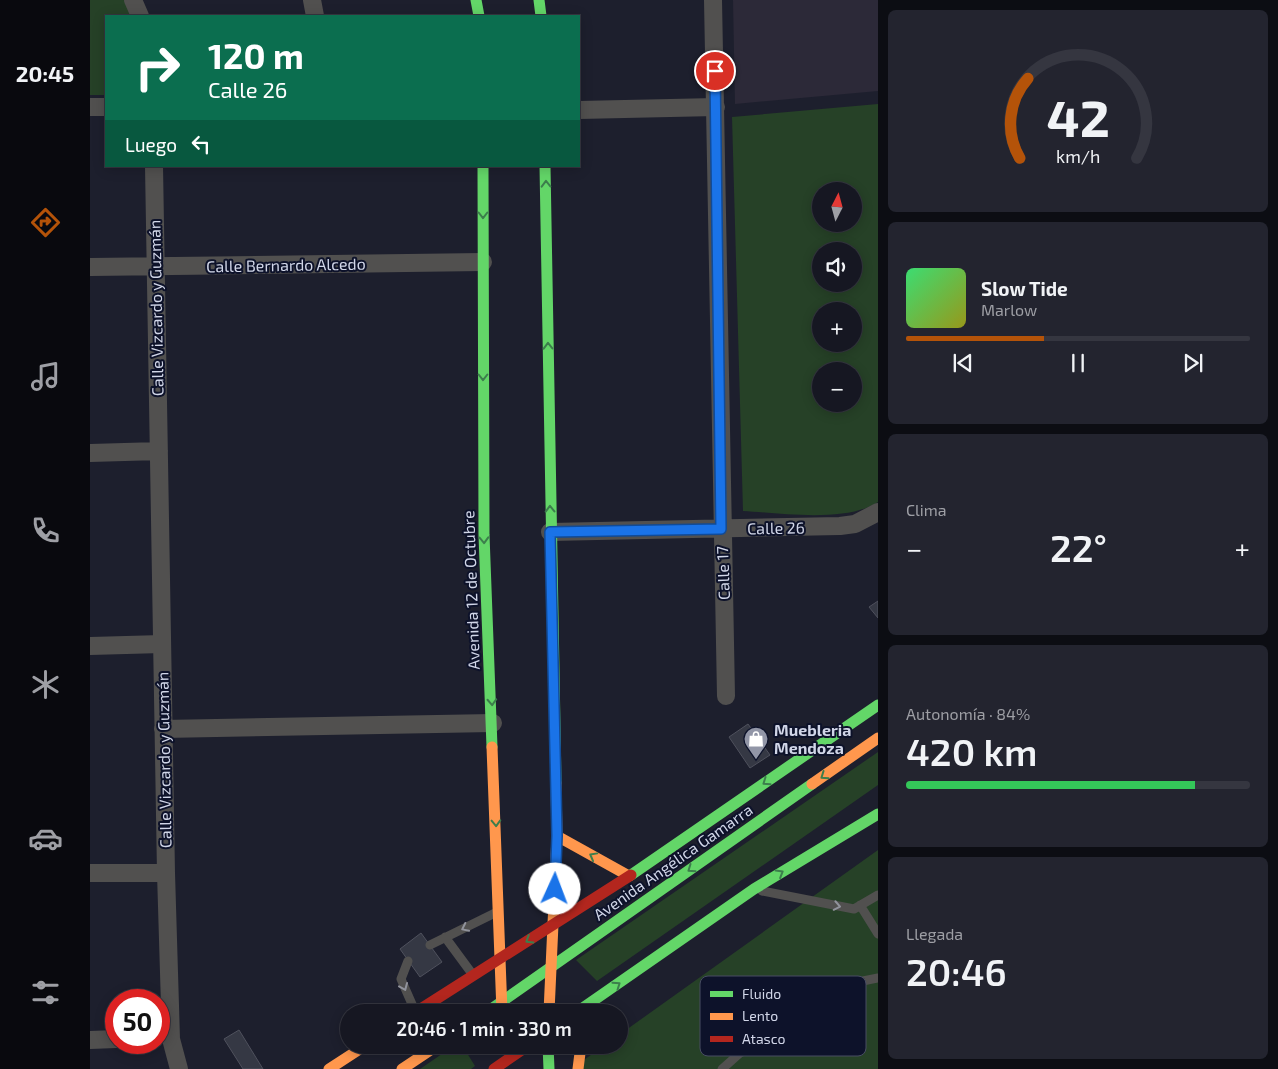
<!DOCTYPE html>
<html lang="es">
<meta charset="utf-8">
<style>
:root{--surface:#161722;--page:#23242f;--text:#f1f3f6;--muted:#9e9fa5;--line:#353640;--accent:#b45309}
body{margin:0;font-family:"Exo 2",sans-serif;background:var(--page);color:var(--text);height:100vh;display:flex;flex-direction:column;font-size:19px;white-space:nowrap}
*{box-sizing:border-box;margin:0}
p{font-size:16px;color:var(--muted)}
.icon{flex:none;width:28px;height:28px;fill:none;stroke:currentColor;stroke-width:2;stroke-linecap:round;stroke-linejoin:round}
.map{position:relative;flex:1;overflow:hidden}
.sheet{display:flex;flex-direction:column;gap:10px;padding:10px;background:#0c0d13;width:400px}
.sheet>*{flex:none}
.guide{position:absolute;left:15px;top:15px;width:475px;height:152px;border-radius:0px;box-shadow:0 2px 12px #0003,0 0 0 1px var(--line);background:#0b6e4f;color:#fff;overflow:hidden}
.needle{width:32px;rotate:6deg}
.buttons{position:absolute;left:722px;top:182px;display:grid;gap:10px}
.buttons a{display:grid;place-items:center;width:50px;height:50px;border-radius:50%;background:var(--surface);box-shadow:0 2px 12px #0003,0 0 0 1px var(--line);font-size:25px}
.speed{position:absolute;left:15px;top:989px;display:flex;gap:10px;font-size:25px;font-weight:700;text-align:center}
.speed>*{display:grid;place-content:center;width:65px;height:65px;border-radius:50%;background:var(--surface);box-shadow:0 2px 12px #0003,0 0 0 1px var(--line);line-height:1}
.speed .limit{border:8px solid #d22;background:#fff;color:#111}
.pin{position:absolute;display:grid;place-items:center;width:42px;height:42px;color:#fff;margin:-21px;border:2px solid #fff;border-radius:50%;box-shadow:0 1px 5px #0007}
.me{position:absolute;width:55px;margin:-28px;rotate:2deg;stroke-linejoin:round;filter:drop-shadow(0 0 4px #0008)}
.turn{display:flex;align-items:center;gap:18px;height:105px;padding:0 20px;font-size:22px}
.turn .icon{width:65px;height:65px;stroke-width:2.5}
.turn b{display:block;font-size:35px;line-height:42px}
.then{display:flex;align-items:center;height:48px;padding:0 20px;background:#0003;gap:10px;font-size:19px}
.big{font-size:38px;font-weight:600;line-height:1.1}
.sheet .tile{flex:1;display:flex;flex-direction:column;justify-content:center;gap:8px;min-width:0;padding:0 18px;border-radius:8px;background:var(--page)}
.sheet .dial{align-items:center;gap:0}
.dial svg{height:130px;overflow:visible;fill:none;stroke:var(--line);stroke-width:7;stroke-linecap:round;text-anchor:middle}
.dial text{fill:var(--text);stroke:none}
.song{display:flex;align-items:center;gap:15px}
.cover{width:60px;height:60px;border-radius:8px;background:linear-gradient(135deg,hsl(140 70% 55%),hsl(60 70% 35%))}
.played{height:5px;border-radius:2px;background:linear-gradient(90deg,var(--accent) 40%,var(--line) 40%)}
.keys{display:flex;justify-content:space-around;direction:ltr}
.heat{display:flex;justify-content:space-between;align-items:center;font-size:28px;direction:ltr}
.charge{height:8px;border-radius:4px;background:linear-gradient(90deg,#34c759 84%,var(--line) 0)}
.trip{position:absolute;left:250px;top:1004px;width:288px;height:50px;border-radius:25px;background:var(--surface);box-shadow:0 2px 12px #0003,0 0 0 1px var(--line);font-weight:600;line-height:50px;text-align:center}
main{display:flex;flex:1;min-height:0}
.menu{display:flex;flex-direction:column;width:90px;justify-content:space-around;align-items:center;background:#09090e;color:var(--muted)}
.menu .icon{width:35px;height:35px}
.menu .on{color:var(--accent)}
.menu b{font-size:22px;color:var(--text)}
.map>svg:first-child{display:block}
.education{fill:#2c2938}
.green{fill:#264127;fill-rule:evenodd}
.building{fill:#353844;stroke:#4f515d}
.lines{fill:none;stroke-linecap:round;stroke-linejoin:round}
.lane{stroke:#51504f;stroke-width:9}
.street{stroke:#51504f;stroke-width:18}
.fast{stroke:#63d668;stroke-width:11}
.slow{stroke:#ff974d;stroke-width:11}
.jam{stroke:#b3261e;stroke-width:11}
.oneway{stroke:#3c7e4c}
.oneway2{stroke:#91939c}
.route-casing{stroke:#114b97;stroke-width:12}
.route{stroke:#1a73e8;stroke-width:9}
.labels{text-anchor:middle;stroke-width:4;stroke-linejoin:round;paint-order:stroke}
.street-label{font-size:16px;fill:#d1d6e8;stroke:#0d122a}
.poi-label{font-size:16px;font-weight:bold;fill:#d1d6e8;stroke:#0d122a;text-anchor:start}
.key{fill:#0d122a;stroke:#484d63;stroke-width:1}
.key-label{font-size:14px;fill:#d1d6e8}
</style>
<main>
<nav class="menu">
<b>20:45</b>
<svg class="icon on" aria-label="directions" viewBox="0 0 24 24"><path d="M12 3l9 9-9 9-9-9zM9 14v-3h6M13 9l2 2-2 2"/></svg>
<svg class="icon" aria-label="music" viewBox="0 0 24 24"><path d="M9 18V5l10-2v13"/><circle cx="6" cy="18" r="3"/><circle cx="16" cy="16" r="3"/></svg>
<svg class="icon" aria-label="phone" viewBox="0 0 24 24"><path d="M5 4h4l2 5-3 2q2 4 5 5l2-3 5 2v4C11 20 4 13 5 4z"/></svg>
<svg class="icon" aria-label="climate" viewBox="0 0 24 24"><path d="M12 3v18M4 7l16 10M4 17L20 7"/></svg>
<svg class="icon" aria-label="car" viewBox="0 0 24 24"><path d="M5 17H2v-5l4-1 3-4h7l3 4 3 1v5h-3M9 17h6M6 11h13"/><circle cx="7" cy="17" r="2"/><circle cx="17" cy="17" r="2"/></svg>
<svg class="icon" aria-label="filters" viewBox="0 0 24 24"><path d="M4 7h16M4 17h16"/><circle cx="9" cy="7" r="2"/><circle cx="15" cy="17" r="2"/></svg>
</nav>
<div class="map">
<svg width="788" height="1069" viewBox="0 0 788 1069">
<rect width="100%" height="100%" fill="#1d1f2d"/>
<path class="education" d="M643,0H788V91L645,104Z"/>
<path class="green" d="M0,0H40L47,16H16V95H0Z
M788,104V502C756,523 691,513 653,511L642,117ZM731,191H764V224H731ZM731,251H764V284H731ZM731,311H764V344H731ZM731,371H764V404H731Z
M788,752V785L507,981L486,960Z
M788,850V1069H492L491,1062L515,1045H529V1035Z
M365,1045H372L385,1066L381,1069H330Z"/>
<path class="building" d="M788,601V618L779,607Z
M658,724L680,755L660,768L639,737Z
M331,933L352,962L330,977L310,949Z
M149,1030L173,1069H153L134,1039Z"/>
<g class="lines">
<path class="lane" d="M672,891L764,909L788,895
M770,905L788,934
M355,937L383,975
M340,945L405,913
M318,961L311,979L325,1011
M632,1069L650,1053L698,1027L745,992L763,983L788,978"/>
<path class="street" d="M43,0L50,16
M222,0L225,16
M623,0L636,696
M0,107H16
M489,110L626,107
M64,166L76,873L81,1039L89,1069
M0,267L393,262
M0,453L69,451
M460,532L750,526L765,524L788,512
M0,646L72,644
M73,729L403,723
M0,873H76
M0,1040L26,1039"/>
<path class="fast" d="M386,0L389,16
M449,0L451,16
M393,166L394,535L402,747
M455,166L466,783
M541,875L788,705
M397,1012L722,784
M487,1012L664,889L788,814
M458,1045L459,1069"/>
<path class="slow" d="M402,747L412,1012
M722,784L788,738
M467,836L539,876
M459,1012L467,836L466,783
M239,1069L276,1045
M312,1069L348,1045
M488,1069L491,1045"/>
<path class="jam" d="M326,1012L541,875
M404,1069L439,1045"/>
</g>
<defs><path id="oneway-chevron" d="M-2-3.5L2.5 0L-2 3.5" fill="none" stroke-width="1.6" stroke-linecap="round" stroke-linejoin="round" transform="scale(1.25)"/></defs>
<g class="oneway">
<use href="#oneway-chevron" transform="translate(456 184) rotate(-91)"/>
<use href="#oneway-chevron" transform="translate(393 215) rotate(90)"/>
<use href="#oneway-chevron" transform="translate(458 346) rotate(-91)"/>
<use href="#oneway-chevron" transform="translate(393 377) rotate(90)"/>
<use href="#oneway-chevron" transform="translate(460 509) rotate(-91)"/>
<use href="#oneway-chevron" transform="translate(394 540) rotate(88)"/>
<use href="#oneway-chevron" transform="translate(402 702) rotate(87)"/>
<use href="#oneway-chevron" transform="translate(734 776) rotate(145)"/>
<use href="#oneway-chevron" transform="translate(676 782) rotate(145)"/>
<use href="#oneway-chevron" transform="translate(406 823) rotate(88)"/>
<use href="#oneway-chevron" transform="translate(503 856) rotate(-151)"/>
<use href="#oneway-chevron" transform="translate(601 869) rotate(145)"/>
<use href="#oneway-chevron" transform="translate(690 873) rotate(-31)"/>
<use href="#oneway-chevron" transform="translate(439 940) rotate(148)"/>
<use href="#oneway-chevron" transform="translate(527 985) rotate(-35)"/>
</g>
<g class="oneway2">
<use href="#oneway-chevron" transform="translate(747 906) rotate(11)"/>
<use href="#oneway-chevron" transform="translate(375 928) rotate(154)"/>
<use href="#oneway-chevron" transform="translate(314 987) rotate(67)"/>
</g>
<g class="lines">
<defs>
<path id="route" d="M465,889L467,836L460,532L631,529L625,71"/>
</defs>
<use href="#route" class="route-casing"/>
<use href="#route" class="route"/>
</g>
<defs>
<symbol id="shop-pin" viewBox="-11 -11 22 30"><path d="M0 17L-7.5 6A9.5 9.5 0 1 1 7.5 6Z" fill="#9296a7" stroke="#0d122a"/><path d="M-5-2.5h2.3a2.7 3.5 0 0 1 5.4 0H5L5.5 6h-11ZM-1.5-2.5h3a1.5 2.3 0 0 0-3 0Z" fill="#fff"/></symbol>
</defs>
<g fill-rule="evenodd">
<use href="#shop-pin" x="652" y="725" width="28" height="38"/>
</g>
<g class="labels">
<g class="street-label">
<text transform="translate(196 265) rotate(-1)" y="6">Calle Bernardo Alcedo</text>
<text transform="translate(66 308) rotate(-91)" y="6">Calle Vizcardo y Guzmán</text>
<text transform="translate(686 528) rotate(-1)" y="6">Calle 26</text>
<text transform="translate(633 573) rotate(-92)" y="6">Calle 17</text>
<text transform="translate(381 590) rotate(-92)" y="6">Avenida 12 de Octubre</text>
<text transform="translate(74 760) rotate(-91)" y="6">Calle Vizcardo y Guzmán</text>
<text transform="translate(583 862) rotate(-35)" y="6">Avenida Angélica Gamarra</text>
</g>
<g class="poi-label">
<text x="684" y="736">Muebleria<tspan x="684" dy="18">Mendoza</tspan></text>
</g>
</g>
<rect x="610" y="976" width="166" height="80" rx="8" class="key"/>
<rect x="620" y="991" width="23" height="6" fill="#63d668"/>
<rect x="620" y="1013" width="23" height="7" fill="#ff974d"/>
<rect x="620" y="1036" width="23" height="6" fill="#b3261e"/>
<g class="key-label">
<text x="652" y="999">Fluido</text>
<text x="652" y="1021">Lento</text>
<text x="652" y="1044">Atasco</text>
</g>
</svg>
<div class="buttons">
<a><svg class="needle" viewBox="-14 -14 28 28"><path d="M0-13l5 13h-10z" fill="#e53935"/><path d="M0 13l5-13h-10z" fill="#9e9fa5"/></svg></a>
<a><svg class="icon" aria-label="sound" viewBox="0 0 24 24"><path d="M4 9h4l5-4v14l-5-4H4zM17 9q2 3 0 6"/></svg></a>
<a>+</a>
<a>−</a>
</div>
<div class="speed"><div class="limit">50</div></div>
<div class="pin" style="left:625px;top:71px;background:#d93025"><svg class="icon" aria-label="arrive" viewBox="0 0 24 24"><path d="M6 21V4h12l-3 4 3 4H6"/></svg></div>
<svg class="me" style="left:465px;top:889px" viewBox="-20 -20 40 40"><circle r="19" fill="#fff"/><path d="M0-13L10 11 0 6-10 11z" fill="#1a73e8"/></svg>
<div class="trip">20:46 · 1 min · 330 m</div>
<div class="guide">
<div class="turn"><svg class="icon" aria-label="right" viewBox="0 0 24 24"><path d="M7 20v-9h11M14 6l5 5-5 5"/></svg><div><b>120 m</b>Calle 26</div></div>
<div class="then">Luego<svg class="icon" aria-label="left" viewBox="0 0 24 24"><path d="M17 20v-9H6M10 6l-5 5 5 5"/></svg></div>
</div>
</div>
<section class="sheet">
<div class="tile dial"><svg viewBox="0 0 100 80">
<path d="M14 69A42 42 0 1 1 86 69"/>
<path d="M14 69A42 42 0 0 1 19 20" stroke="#b45309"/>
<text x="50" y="56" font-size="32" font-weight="700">42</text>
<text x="50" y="72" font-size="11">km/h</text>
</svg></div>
<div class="tile">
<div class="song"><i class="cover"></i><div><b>Slow Tide</b><p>Marlow</p></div></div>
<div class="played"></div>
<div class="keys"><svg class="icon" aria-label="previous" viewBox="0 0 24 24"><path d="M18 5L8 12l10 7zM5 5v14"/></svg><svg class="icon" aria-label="pause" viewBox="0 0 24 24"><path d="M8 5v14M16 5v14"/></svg><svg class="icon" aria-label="next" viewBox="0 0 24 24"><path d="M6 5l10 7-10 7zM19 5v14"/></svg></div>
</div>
<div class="tile"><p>Clima</p>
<div class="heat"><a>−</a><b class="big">22°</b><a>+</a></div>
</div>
<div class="tile"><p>Autonomía · 84%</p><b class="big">420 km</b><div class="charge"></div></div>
<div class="tile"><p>Llegada</p><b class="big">20:46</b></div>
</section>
</main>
